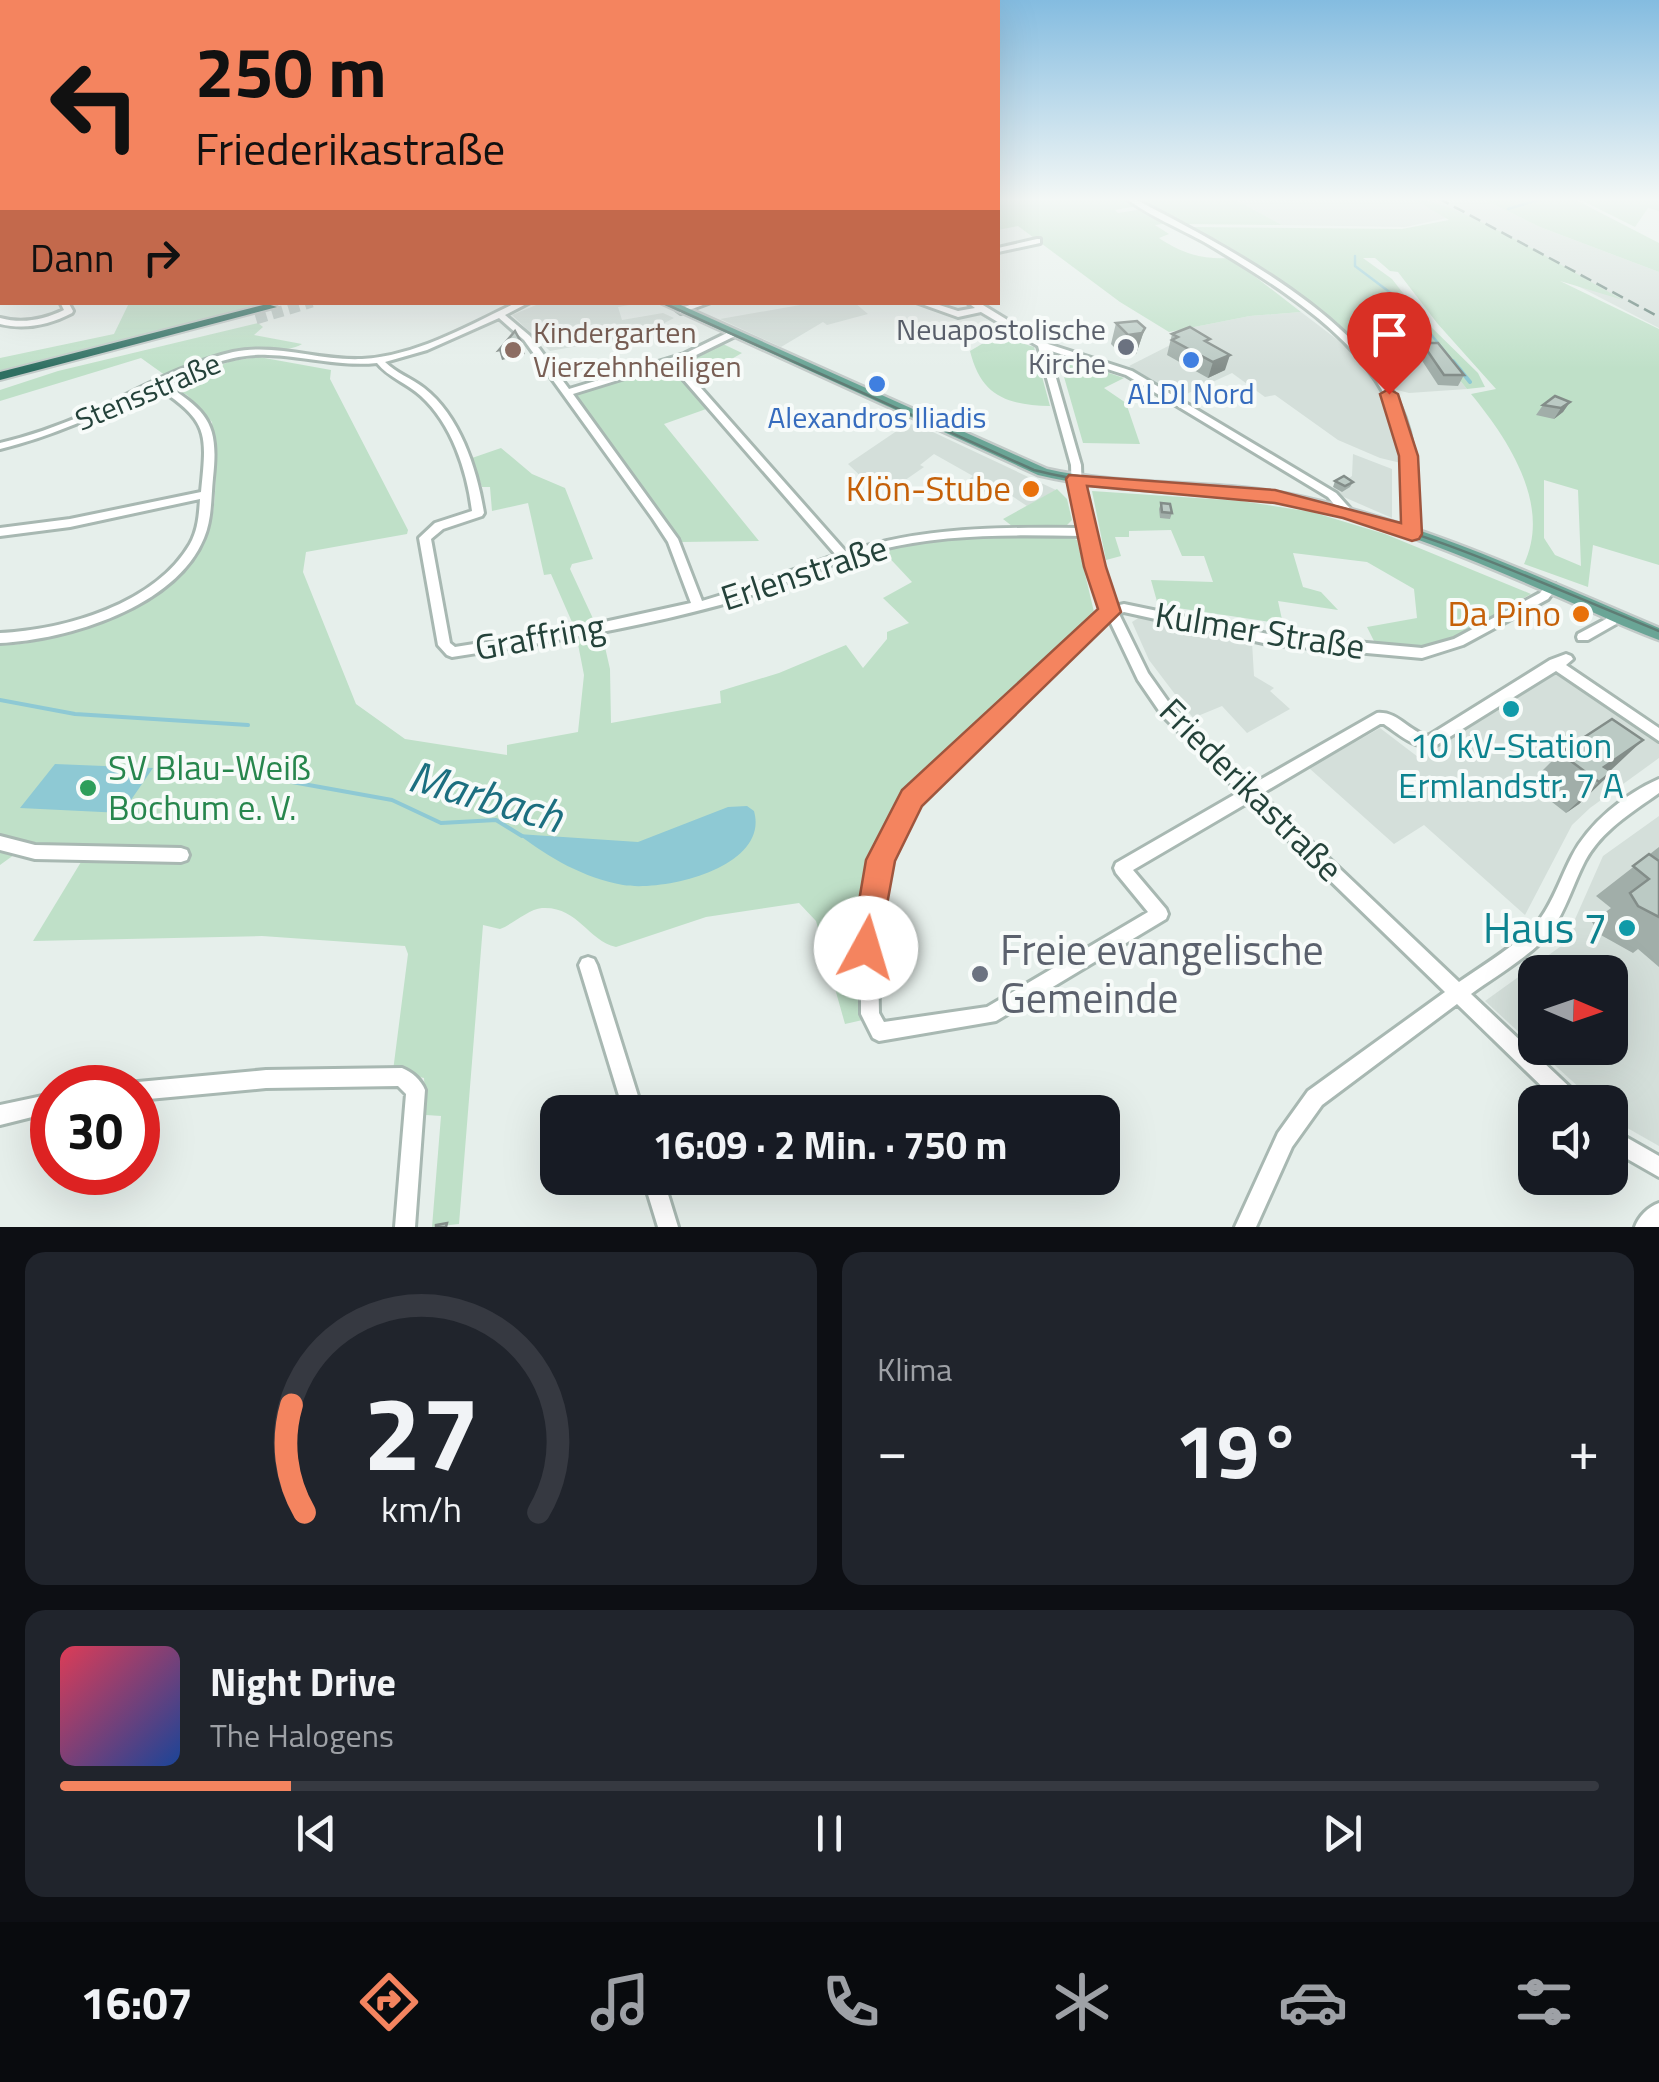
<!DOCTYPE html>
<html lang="de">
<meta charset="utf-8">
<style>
:root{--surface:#171b24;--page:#20242c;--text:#f1f3f6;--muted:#9ea1a6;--line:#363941;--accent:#f4845f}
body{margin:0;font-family:"Titillium Web",sans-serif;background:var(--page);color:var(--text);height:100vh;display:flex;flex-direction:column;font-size:38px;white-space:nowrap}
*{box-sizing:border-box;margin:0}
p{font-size:32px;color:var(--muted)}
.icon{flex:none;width:55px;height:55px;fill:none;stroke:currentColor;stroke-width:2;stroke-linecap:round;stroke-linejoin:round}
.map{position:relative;height:1227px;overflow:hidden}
.panel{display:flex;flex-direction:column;gap:25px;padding:25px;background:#0d0f14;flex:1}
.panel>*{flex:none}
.guide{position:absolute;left:0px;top:0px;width:1000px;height:305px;box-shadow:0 10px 40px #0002;background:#f4845f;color:#111;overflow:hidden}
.needle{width:65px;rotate:92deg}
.controls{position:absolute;left:1518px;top:955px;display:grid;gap:20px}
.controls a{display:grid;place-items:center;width:110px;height:110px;border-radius:20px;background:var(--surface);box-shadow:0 10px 40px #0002;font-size:50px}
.speed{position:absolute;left:30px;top:1065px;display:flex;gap:20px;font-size:50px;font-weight:700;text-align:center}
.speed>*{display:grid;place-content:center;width:130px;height:130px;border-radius:50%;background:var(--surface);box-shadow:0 10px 40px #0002;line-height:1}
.speed .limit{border:15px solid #d22;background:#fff;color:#111}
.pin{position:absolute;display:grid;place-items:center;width:85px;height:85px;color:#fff;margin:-102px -42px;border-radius:50% 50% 50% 0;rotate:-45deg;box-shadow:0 0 10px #0007}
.pin .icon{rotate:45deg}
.me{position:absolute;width:110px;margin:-55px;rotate:6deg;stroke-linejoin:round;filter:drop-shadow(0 0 8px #0008)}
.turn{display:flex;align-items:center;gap:35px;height:210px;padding:0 30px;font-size:45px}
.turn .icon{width:130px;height:130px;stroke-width:2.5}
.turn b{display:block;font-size:70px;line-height:85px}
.then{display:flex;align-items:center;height:95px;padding:0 30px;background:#0003;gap:20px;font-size:38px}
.big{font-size:75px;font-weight:700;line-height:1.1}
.panel .tile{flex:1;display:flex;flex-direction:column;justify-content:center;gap:15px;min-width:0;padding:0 35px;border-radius:20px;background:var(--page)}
.panel .dial{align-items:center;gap:0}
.dial svg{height:260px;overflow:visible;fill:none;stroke:var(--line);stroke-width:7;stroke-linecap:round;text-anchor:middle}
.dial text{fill:var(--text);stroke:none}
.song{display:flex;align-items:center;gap:30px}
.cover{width:120px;height:120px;border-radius:15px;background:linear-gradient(135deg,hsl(350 70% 55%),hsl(220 70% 35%))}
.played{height:10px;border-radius:5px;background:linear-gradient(90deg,var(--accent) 15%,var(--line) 15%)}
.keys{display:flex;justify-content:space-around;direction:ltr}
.heat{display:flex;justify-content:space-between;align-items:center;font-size:55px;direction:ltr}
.panel .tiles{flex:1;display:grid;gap:25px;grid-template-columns:1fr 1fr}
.tile:last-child{grid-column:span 2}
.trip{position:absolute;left:540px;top:1095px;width:580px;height:100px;border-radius:20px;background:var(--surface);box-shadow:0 10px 40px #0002;font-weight:700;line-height:100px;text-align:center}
.tabs{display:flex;height:160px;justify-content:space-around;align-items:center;background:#090b0e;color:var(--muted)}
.tabs .icon{width:70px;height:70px}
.tabs .active{color:var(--accent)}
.tabs b{font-size:45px;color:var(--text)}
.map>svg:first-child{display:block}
.built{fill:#d4dfda}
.green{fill:#bfe0c8;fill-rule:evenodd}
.water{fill:#8ec9d4}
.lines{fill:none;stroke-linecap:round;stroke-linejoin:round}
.stream-far1{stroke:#8ec9d4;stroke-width:2.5}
.stream{stroke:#8ec9d4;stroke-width:4}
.highway-tunnel{stroke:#bfccc8;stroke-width:11;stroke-dasharray:11 6;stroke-linecap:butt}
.minor-casing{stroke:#a8b8b2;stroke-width:6}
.major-casing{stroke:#c2cac8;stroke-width:5}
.highway-casing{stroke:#c2cac8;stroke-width:4}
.minor{fill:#fff;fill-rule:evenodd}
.major{fill:#6aa596;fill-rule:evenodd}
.highway{fill:#2f6f62;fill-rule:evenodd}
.tram{stroke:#5f7d75;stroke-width:2.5}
.rail{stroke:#5f7d75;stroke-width:2.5;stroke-dasharray:12 6;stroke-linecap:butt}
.wall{fill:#a1aea9}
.shaded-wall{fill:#838d89}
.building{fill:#bbcac4;stroke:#838d89;stroke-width:2.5}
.route{fill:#f4845f;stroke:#9f563e;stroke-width:2.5}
.worship-dot{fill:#6b7280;stroke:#f7fbf9;stroke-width:4}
.education-dot{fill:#8d6e63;stroke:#f7fbf9;stroke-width:4}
.shop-dot{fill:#3f7fe0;stroke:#f7fbf9;stroke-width:4}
.food-dot{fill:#e8710a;stroke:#f7fbf9;stroke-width:4}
.culture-dot{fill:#0f9aa8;stroke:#f7fbf9;stroke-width:4}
.leisure-dot{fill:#2e9e5b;stroke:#f7fbf9;stroke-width:4}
.labels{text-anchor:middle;stroke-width:8;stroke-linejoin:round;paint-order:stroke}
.far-worship-label{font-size:30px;fill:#5b616d;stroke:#f7fbf9;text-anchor:end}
.far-education-label{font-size:30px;fill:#785e54;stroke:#f7fbf9;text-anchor:start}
.far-street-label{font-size:30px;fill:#24423a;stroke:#f7fbf9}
.far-shop-label{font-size:30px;fill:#366cbe;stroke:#f7fbf9}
.food-label{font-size:35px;fill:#c56008;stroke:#f7fbf9;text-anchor:end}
.street-label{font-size:35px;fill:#24423a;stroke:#f7fbf9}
.culture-label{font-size:35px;fill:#0d838f;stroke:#f7fbf9}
.leisure-label{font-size:35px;fill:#27864d;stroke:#f7fbf9;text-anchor:start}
.near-culture-label{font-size:42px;fill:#0d838f;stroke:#f7fbf9;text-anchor:end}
.near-worship-label{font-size:42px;fill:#5b616d;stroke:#f7fbf9;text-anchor:start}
.near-water-label{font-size:45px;font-style:italic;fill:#1c6f80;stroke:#f7fbf9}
</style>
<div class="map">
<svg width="1659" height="1227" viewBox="0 0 1659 1227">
<rect width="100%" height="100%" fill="#e6efeb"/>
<path class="built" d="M1232,198H1412L1447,218L1405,227L1282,225Z
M1426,198H1481L1540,227L1659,272V328L1568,281L1569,278Z
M646,302L618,307L622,320L663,313L674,318L653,329L654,332L550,351L512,315L541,303Z
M817,302L855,303L868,314L827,325L823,322L781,347L720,319Z
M1301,312L1347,347L1377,382L1397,425L1404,460L1401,463L1380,458L1338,440L1275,395L1265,397L1232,373L1180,397L1129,366L1186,337L1179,330L1250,316Z
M1361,350L1436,351L1467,389L1409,393L1393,389Z
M907,424L918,425L1056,490L1027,506L994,484L983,493L965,483L973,476L934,454L920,465L924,467L901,483L874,489L848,464Z
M1353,454L1392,469V518L1330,491L1352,476Z
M1140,617L1252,642L1254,676L1274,688L1270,691L1290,709L1247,733L1222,706L1193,718L1149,660L1132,622Z
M1556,674L1659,743V758L1590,808L1572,825L1525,915L1424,825L1394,844L1309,768L1380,728L1418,757Z
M1659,816V1146L1615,1121L1610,1116V1102H1595L1536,1048H1610V972H1535V1047L1485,1001L1564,944L1603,856Z"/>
<path class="green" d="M998,198H1122L1137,206L1115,210L1118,213L1144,209L1170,223L1155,225L1169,234L1159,238C1181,253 1203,260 1231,258L1301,312L1250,316L1169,332L1120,302L1018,226L998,230Z
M1133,198H1232L1282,225L1183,224Z
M1412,198C1453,198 1579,276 1623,300L1560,281L1659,329V565L1593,545L1588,587L1524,564C1552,505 1508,439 1471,394L1496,389L1437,323L1398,272L1390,271L1375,258H1363L1392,279L1424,320L1478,373L1485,387L1467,389L1436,351L1361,350L1261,269L1190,227L1402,229L1449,220ZM1544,480L1578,490L1581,566L1555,555L1544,538Z
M1481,198H1572L1659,243V272L1540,227Z
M1577,198H1659V211L1648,208L1635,227Z
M269,302L270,304L0,371V358L114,334L129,303Z
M258,323L263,327L254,335L302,344C286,354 258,347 238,351C214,357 192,368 169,378L141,358L0,401V390L58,371Z
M997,335L1034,347L1050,406C1007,405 981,396 970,351Z
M723,344L742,353L695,380L680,366Z
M1058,356L1124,378L1104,388L1126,403L1140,444L1083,443Z
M259,357L331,370L330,379L408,530L407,534L306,552L303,572L356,704L405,739L507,755V745L578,732L584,675L577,639L602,634L610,669L611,723L721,703L720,691L779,673L846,645L863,668L887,639V632L909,623L883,598L912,582L882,550L971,536H1069L1077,540L1094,612L1075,632L1077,635C998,706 880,786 864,897C858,938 863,979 867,1019L845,1024L816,921L799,903L706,917L616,947C587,940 578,906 542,908C529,909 513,924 500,929L483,925L459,1224L432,1227L441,1116L426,1115L424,1078L393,1071L408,954L405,946L262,936L33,941L84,857L18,852L0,865V645C60,647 182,597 206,538C220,505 215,457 212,422L187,395L169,386L231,361Z
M670,365L709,408L664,424L759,541L681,542L574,393Z
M501,448L532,474L565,488L593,559L572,564L570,569L596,625L575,629L551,574L544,575L528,503L492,511L490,487H482L472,458Z
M1057,489L1067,499L1072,520L1065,527L1012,526L1003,519Z
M1092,491L1241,501L1312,512L1385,534L1531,594L1440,646L1377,647L1367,627L1417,618L1414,589L1367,562L1293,553L1303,587L1321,592L1338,610L1278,601L1283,624L1158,605L1151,580L1213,582L1204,556H1182L1171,530L1129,531V537H1115L1121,556L1106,560Z"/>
<path class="water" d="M55,764L153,768L122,813L20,808Z
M747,806L754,811C770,868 663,892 623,885C584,878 549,858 518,834L638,842L728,807Z"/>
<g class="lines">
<path class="stream-far1" d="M1508,209L1545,198
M1355,256V266L1408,306L1455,364"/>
<path class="stream" d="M1453,361L1470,382
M0,700L75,714L248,725
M260,765L292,782L392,800L441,823L496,820L522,836"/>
<path class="highway-tunnel" d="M256,319L312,302"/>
<defs>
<path id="minor" d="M1126,198H1133C1222,245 1356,312 1400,406C1418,445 1417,492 1418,534L1416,537L1412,538L1406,534C1406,496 1407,456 1395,419C1370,341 1273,283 1206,243C1181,229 1147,215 1126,198Z
M1037,239H1040V243L998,252V248Z
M0,257H2V261H0Z
M60,302H68L73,311L72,313C49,325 25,330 0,324V318C23,324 43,320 64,310Z
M518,302H530L505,315L530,336L569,389L684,354L729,332H735V336L690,358L678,362L846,552C923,527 1000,527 1080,528L1072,494L1071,465L1038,346L981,312L958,317L916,302H930L958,311L975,308L967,302H978L1045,343L1132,371L1336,493L1354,513L1352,516H1344L1328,497L1126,375L1048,350L1081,465L1082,494L1108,592L1115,606L1124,604L1268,634L1422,648L1454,639L1540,593L1547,584H1555L1557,587L1548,599L1463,645L1422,658L1268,644L1124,612L1119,614L1148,673L1172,707L1251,785L1377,713C1398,711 1409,732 1428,736L1550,660L1566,654L1571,656L1573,659L1566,665L1659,728V741L1556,671L1435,746C1414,749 1400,735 1384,724H1380L1261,794L1459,982C1483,965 1522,942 1540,919C1554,900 1561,877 1572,856C1589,823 1625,794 1659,779V793C1631,813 1602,830 1585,861C1573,884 1566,910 1551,931C1534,954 1494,977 1471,994L1578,1095L1580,1102H1558L1457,1004L1322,1105L1292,1147L1256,1227H1235L1278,1133L1308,1091L1445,992L1249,802L1133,870L1166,909L1168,914L1166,919L996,1021L879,1041L873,1038L861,1014V914L873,860L894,815L922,776L1104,609L1096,592L1082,536C1013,535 945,533 878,550C824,564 774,590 720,605C632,629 542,643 452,657L447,655L438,645L419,538L435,523L472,511C467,471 452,424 421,396C407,383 389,378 377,363C340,367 305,356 268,355C232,353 197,369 165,384C208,412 219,424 213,478C211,498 212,519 204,538C176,607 67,640 0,643V633C65,630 155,604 190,544C198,530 199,514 200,499L70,527L0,536V528L70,519L201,492C207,432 209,422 157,387C104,412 57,435 0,449V443C30,436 58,426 86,414C135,392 181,364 233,352C277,343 318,361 362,359C417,356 469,325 518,302ZM499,318L524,340L653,519L668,542L691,603L586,626L455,647L450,643L431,539L443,529L482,516L484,513C477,469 460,416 424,388C411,378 396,373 385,362L427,350ZM670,364L836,555L741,589L702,601L678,539L573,394ZM1109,619L1138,680L1162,715L1239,792L1116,863L1114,868L1116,873L1148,912L987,1007L884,1022L879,1013L877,914L889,860L905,824L932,784Z
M697,302H711L681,313L677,310Z
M1613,610L1619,615L1616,624L1588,640H1578L1577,637L1578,634L1606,619L1609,612Z
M0,836L35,845L181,848L187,850L189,855L187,860L181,862L35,859L0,850Z
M588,957L594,959L597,965L643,1112H624L579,965L582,959Z
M402,1068C412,1072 421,1080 425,1090L415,1227H395L406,1094L398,1086L266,1088L138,1100V1088H130L131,1084L138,1082L266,1070Z
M52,1094V1112L0,1125V1105Z
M1610,1128L1659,1156V1177L1610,1149Z
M643,1178H663L678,1227H658Z
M1659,1203V1227H1635C1639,1216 1648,1207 1659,1203Z"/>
<path id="major" d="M659,302H674L1047,469C1127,487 1208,479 1288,494C1418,520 1538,577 1659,628V640C1626,628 1593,612 1561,598C1486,566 1411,533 1333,513C1236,488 1135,498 1038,475Z"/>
<path id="highway" d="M267,304L277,307L0,380V372Z"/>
</defs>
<use href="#minor" class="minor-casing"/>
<use href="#major" class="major-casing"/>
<use href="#highway" class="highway-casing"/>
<use href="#minor" class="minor"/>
<use href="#major" class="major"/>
<use href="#highway" class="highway"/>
<path class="tram" d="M661,302L1034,470C1121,493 1211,485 1299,502C1424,527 1542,584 1659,631"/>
<path class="rail" d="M1438,198L1659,317"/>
</g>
<path class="wall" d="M1116,323L1145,328L1136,354L1123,356L1111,344Z
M1172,334L1209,343L1225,370L1208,378L1167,355Z
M1422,343L1464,375L1458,386L1438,385L1417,353Z
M1570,402L1563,412L1554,419L1536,415L1543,405Z
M1335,481L1353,482L1350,487L1342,492L1333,487Z
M1161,503L1172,513L1170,519L1160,518L1159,509Z
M1560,753L1612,772L1579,804L1566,813L1529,784Z
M1659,847V967L1638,949L1633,953L1599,934L1592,922L1611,908L1596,896Z"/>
<path class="shaded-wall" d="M1287,198H1308L1286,201Z
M1145,328L1136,354L1123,356L1128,335Z
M522,344L525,354L502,360L499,350Z
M1230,355L1225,370L1208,378L1213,362Z
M1570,402L1563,412L1554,419L1561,408Z
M1643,740L1609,772L1604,767Z
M1612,772L1579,804L1566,813L1599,782Z"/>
<path class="building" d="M1137,321L1145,328L1142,333L1128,335L1116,323Z
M1190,327L1210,339L1205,341L1230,355L1213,362L1172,340L1178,337L1172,334Z
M515,331L522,344L499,350L510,337Z
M1422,343H1438L1464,375H1444Z
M1555,396L1570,402L1561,408L1543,405Z
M1344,476L1353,482L1345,486L1335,481Z
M1161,503L1170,504L1172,513L1162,512Z
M1612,719L1643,740L1604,767L1612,772L1599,782L1560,753Z
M1649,854L1659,861V917L1638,906L1630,893L1649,879L1633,866Z
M447,1223L446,1227H436V1225Z"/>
<linearGradient id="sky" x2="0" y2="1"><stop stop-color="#84bce0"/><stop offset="0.54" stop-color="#f4f8f6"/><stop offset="1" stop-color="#f4f8f6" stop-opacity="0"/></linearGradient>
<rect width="1659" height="369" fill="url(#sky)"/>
<path class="route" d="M1389,389L1398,394L1418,456L1422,534L1419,539L1412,541L1343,518L1275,503L1087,486L1106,567L1121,612L922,806L895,861L877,959L866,963L856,959L851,948L866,860L902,790L1098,609L1084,567L1066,479L1069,475L1275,490L1401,523L1399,456L1380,394Z"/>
<g class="worship-dot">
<circle cx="1126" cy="347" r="10"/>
<circle cx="980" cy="974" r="10"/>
</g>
<circle class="education-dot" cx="513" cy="350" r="10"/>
<g class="shop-dot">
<circle cx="1191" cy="360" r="10"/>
<circle cx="877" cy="384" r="10"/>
</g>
<g class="food-dot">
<circle cx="1031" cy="489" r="10"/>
<circle cx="1581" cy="614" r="10"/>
</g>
<g class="culture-dot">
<circle cx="1511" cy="709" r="10"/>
<circle cx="1627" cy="928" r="10"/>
</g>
<circle class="leisure-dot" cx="88" cy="788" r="10"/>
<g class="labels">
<g class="far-worship-label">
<text x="1106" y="340">Neuapostolische<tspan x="1106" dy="34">Kirche</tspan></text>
</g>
<g class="far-education-label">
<text x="533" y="343">Kindergarten<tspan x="533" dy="34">Vierzehnheiligen</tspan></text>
</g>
<g class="far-street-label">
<text transform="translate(148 392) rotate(-23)" y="10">Stensstraße</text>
</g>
<g class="far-shop-label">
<text x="1191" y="404">ALDI Nord</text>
<text x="877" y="428">Alexandros Iliadis</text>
</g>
<g class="food-label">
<text x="1011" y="501">Klön-Stube</text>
<text x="1561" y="626">Da Pino</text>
</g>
<g class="street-label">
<text transform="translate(804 573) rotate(-18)" y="12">Erlenstraße</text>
<text transform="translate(1260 631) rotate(9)" y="12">Kulmer Straße</text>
<text transform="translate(540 637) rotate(-10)" y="12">Graffring</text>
<text transform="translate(1251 790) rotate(45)" y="12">Friederikastraße</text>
</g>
<g class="culture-label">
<text x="1511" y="758">10 kV-Station<tspan x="1511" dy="40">Ermlandstr. 7 A</tspan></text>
</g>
<g class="leisure-label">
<text x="108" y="780">SV Blau-Weiß<tspan x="108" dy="40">Bochum e. V.</tspan></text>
</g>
<g class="near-culture-label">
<text x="1607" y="943">Haus 7</text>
</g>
<g class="near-worship-label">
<text x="1000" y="965">Freie evangelische<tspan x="1000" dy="48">Gemeinde</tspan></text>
</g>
<g class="near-water-label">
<text transform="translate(486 796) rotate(16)" y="16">Marbach</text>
</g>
</g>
</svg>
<div class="controls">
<a><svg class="needle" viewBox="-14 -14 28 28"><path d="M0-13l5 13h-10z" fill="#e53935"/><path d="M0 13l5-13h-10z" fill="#9ea1a6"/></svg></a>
<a><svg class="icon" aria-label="sound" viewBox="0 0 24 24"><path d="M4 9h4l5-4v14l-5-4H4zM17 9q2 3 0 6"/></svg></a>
</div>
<div class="speed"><div class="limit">30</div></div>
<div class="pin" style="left:1389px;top:394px;background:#d93025"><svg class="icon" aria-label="arrive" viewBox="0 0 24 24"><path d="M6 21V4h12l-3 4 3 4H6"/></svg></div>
<svg class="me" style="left:866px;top:948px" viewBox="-20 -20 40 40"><circle r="19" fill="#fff"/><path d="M0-13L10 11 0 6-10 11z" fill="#f4845f"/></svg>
<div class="trip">16:09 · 2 Min. · 750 m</div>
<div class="guide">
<div class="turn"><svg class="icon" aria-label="left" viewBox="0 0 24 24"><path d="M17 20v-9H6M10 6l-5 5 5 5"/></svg><div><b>250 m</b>Friederikastraße</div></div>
<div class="then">Dann<svg class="icon" aria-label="right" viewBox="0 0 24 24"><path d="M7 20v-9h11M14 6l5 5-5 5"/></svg></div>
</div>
</div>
<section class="panel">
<div class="tiles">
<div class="tile dial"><svg viewBox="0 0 100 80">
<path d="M14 69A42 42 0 1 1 86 69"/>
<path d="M14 69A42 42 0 0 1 10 36" stroke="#f4845f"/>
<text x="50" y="56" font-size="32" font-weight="700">27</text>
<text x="50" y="72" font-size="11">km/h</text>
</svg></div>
<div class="tile"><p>Klima</p>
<div class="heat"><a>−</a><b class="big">19°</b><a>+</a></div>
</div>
<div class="tile">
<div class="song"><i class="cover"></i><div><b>Night Drive</b><p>The Halogens</p></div></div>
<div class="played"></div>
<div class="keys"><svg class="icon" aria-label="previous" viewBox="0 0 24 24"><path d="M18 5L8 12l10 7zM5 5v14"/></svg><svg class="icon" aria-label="pause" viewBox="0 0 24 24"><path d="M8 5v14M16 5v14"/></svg><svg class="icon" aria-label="next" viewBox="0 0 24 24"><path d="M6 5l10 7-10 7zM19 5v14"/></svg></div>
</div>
</div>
</section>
<nav class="tabs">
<b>16:07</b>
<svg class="icon active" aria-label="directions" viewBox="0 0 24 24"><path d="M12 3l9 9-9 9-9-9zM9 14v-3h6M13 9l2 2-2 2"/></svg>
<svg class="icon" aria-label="music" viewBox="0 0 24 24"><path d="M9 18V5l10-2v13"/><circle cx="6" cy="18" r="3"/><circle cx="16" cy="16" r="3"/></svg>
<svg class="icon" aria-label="phone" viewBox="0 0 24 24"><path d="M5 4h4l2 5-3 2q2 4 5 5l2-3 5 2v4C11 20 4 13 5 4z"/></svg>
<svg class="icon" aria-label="climate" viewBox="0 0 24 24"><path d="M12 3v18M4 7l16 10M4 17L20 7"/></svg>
<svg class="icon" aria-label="car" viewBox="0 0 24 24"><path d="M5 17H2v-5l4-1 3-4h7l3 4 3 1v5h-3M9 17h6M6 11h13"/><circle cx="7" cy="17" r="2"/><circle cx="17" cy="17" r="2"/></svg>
<svg class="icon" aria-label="filters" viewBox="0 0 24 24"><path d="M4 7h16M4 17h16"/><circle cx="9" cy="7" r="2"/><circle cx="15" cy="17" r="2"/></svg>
</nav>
